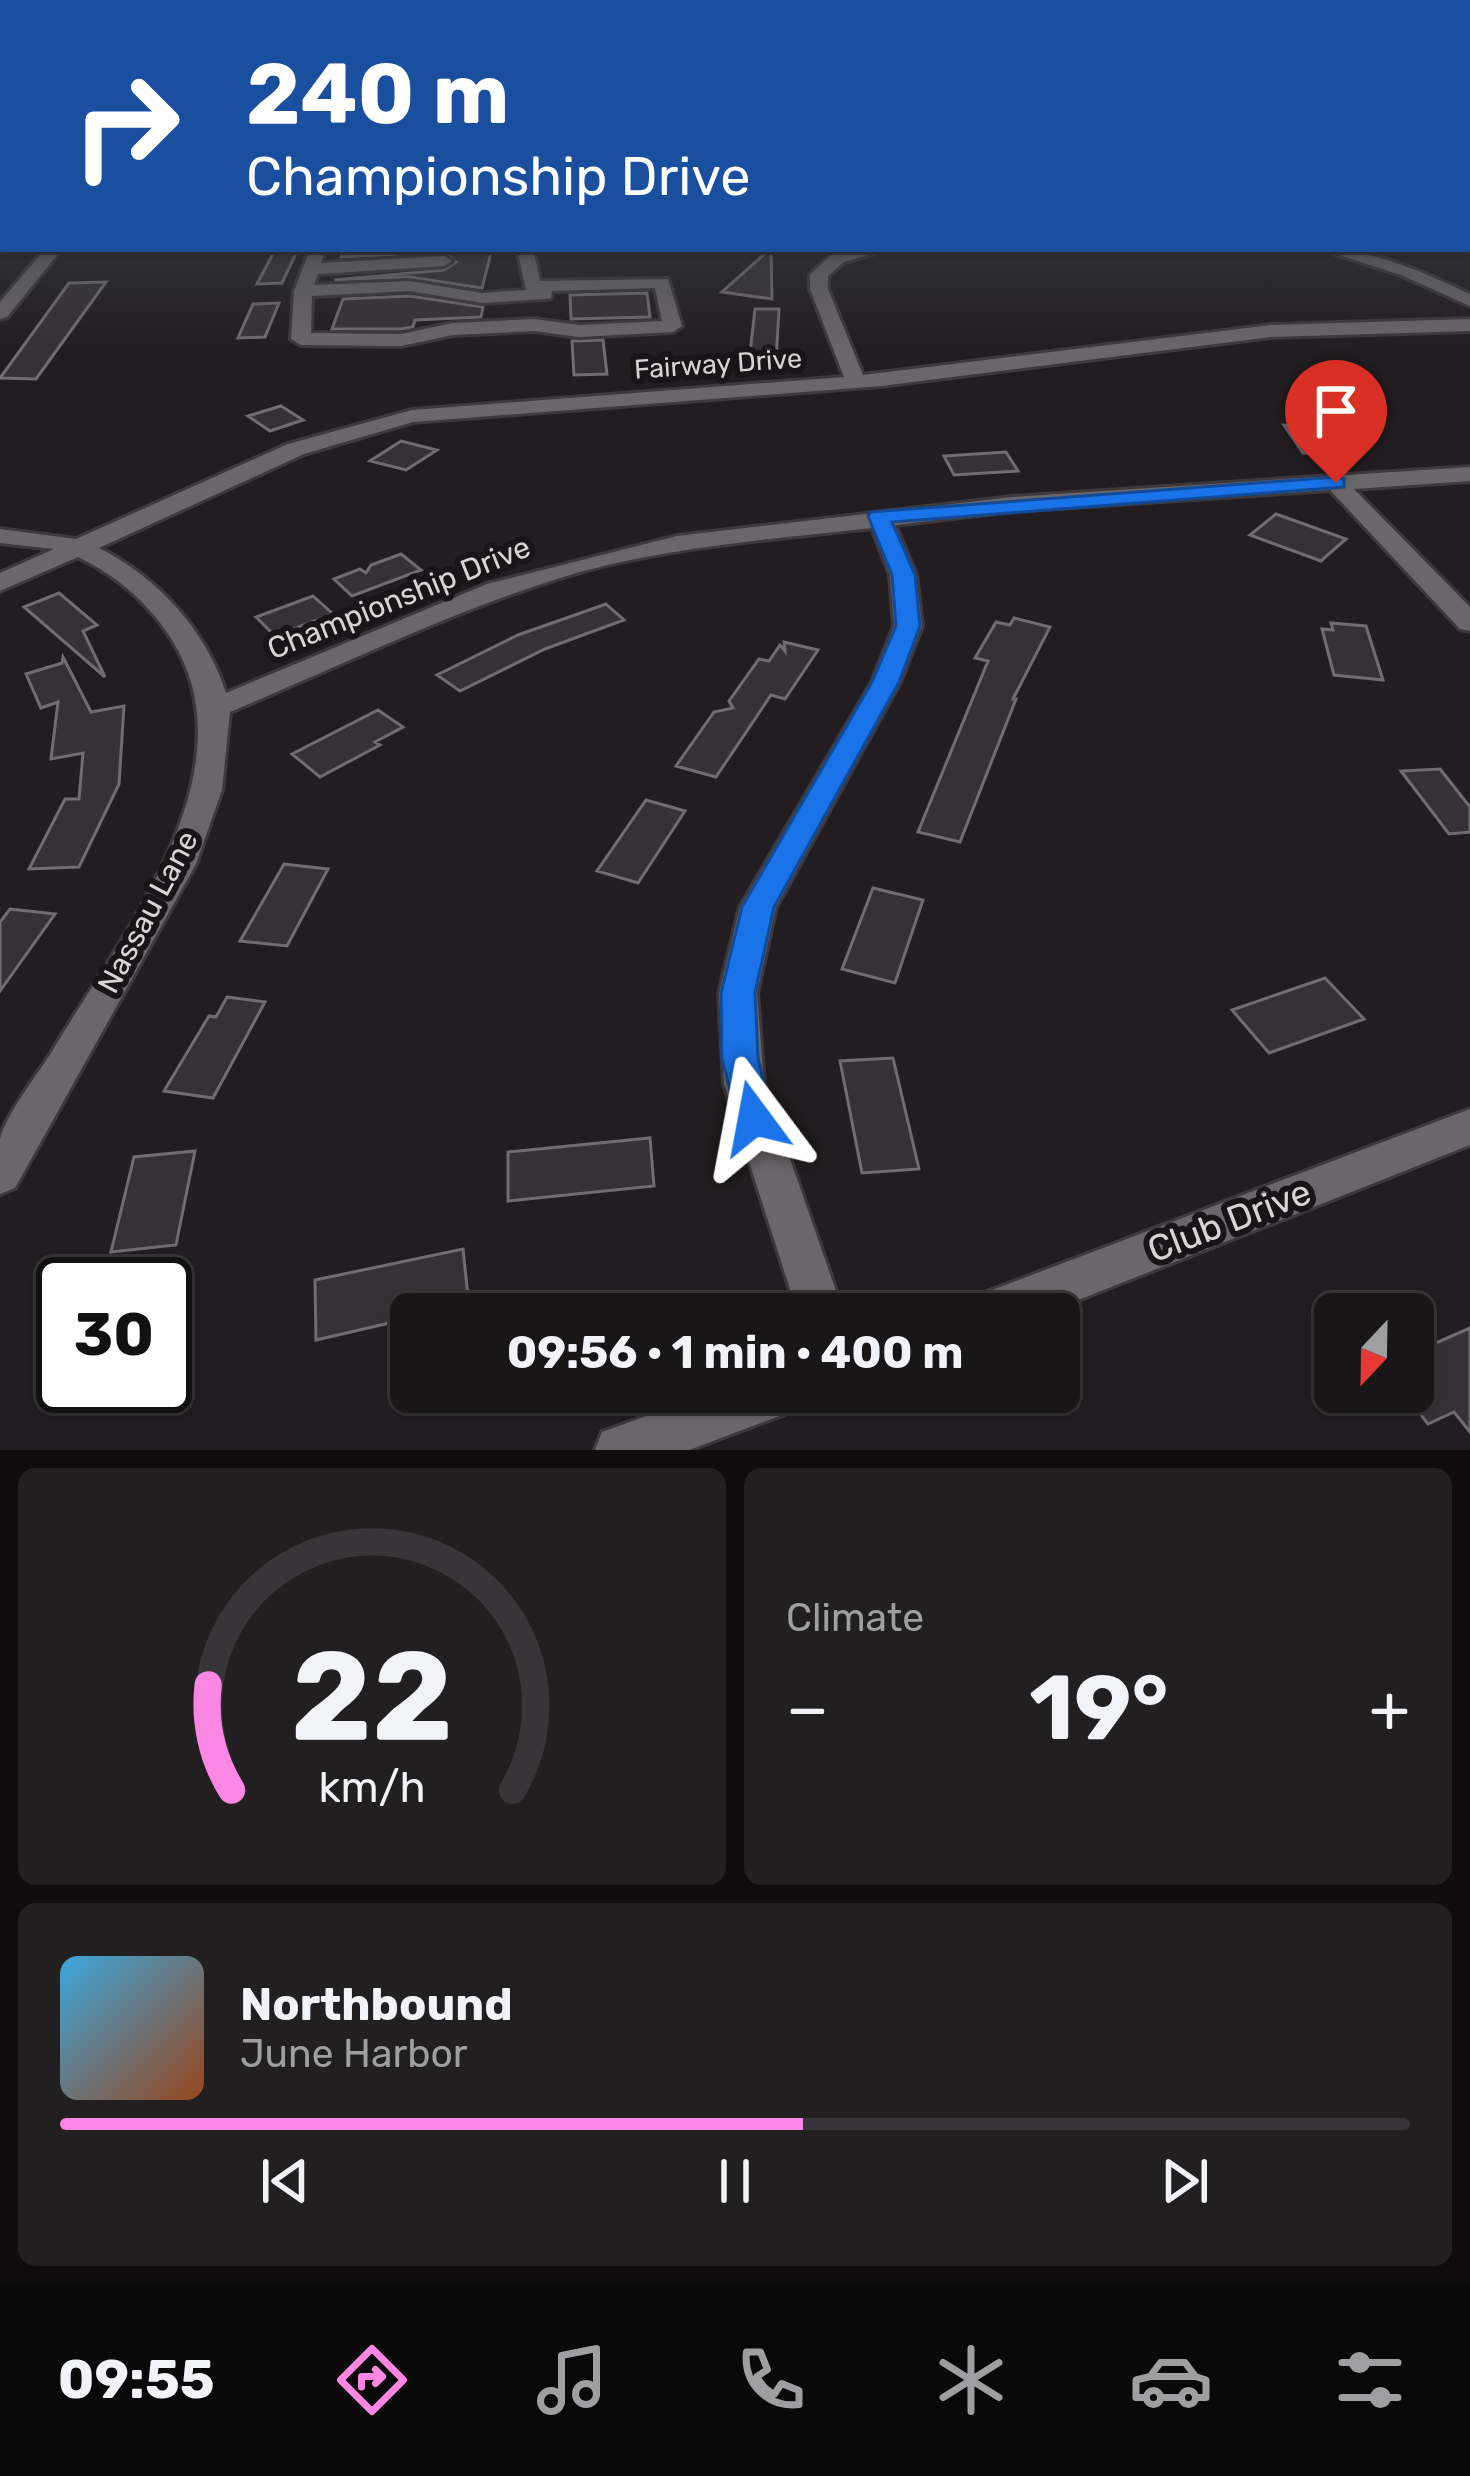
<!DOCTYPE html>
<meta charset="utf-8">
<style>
:root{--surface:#191618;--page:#221f21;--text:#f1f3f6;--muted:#9f9fa2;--line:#373537;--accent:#fc86e3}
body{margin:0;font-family:Rubik,sans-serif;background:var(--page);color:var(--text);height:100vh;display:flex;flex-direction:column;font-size:45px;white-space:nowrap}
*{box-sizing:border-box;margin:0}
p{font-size:39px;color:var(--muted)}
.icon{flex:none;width:66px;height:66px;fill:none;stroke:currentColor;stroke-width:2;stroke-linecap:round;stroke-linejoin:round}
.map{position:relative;height:1450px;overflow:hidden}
.panel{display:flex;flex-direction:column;gap:18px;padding:18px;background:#0e0c0d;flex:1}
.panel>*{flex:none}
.guide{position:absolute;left:0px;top:0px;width:1470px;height:252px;box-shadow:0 3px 9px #0004,0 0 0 3px var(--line);background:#1a4fa0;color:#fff;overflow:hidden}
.needle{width:78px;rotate:202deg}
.buttons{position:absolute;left:1314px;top:1293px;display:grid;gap:24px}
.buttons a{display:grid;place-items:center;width:120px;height:120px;border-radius:18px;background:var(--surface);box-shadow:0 3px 9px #0004,0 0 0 3px var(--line);font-size:60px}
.speed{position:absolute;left:36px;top:1257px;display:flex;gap:24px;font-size:60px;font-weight:700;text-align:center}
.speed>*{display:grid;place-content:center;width:156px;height:156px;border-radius:50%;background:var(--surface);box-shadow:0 3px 9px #0004,0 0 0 3px var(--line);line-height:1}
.speed .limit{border:6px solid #111;border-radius:18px;background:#fff;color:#111}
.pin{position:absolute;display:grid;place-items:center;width:102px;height:102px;color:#fff;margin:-123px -51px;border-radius:50% 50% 50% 0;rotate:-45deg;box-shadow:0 0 12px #0007}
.pin .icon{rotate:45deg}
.me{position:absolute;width:132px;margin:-66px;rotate:347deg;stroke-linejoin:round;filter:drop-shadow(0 0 9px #0008)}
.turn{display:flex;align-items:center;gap:42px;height:252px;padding:0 48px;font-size:54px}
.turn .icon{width:156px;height:156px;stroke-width:2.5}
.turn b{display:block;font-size:84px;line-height:102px}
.big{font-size:90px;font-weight:700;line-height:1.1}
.panel .card{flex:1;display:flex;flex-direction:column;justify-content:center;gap:18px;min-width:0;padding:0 42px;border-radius:18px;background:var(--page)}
.panel .dial{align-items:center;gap:0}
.dial svg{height:312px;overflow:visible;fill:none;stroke:var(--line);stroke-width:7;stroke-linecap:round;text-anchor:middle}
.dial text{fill:var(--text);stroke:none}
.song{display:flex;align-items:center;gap:36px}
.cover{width:144px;height:144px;border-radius:18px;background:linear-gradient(135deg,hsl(200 70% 55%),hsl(20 70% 35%))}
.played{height:12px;border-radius:6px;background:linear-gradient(90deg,var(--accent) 55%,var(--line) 55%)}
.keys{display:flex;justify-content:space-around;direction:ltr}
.heat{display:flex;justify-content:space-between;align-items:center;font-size:66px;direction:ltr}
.panel .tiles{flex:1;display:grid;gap:18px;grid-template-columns:1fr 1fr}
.card:last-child{grid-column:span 2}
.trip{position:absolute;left:390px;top:1293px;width:690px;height:120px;border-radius:18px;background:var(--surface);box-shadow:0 3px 9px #0004,0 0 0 3px var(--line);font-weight:700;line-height:120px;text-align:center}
.dock{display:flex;height:192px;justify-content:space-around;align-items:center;background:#0a090a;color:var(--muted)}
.dock .icon{width:84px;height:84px}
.dock .selected{color:var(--accent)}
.dock b{font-size:54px;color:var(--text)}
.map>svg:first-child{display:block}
.building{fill:#363135;stroke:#726c70;stroke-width:3}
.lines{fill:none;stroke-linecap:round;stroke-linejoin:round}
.minor-casing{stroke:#3c383b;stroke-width:6}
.minor{fill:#6b666a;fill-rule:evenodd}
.route{fill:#1a73e8;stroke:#114b97;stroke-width:3}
.labels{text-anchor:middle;stroke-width:12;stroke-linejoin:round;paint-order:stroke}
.far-street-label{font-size:27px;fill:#d7d4d6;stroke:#181417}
.street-label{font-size:30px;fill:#d7d4d6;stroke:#181417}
.near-street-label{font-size:36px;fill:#d7d4d6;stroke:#181417}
</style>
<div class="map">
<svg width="1470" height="1450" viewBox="0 0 1470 1450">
<rect width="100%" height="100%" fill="#211d20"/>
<path class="building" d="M298,249L282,283L257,284L275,250Z
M344,249H492L482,288L410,277L334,280L444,270L456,262L444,252L341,257Z
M771,249L772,299L722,292L770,249Z
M106,282L36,379L0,378L69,283Z
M647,293L650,317L571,319L570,295Z
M410,296L483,307L481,317L415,320L413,327L401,329H332L343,299Z
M279,303L265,337L238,338L253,304Z
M755,309H779L776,361L749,362Z
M603,340L607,374L574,375L572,341Z
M281,406L303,420L270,431L248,416Z
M1284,425L1314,426L1334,454L1303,453Z
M401,441L437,450L406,470L370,461Z
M1006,452L1018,471L954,475L944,456Z
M1276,514L1346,539L1321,561L1250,535Z
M401,554L421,570L352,596L334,579L360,569L366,573L371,565Z
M59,593L97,625L83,631L105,677L24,607Z
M313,596L333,614L275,636L256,617Z
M606,604L624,620L545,649L460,691L437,675L518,635Z
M1014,618L1050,627L1013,699H1016L960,842L918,832L988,661L975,658L996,622L1010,625Z
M1331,623L1366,626L1383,680L1334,675L1322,629L1333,630Z
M784,642L818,650L785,699L771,695L716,777L676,766L714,712L733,708L729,701L759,659L769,661L780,645L785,651Z
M63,657L91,712L124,706L119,784L79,867L29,869L65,799H79L83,753L51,759L58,702L41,708L26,674L62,663Z
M378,710L403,727L375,742L380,745L320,777L292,754Z
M1440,769L1470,807V832L1449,834L1401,771Z
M646,800L685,811L638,883L597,871Z
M284,864L328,869L287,946L240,941Z
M873,888L923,900L895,983L842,969Z
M10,909L55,914L0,991V922Z
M1325,978L1364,1019L1269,1053L1232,1010Z
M227,997L265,1002L213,1098L164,1091L209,1016L216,1017Z
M893,1058L919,1169L862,1173L840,1061Z
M650,1138L654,1186L508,1201V1152Z
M195,1151L176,1245L111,1252L134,1157Z
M463,1249L469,1306L411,1314V1318L316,1340L315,1280Z
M1470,1328V1432L1454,1412L1428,1424L1413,1405V1353Z"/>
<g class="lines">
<defs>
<path id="minor" d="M1467,199L1470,200V210L1467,209Z
M0,232H3V242H0Z
M45,249H62L7,317L0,319V302Z
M310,249H326L321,263L444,256L452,261L444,266L318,274L314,285L410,281L482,293L526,290L517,249H533L540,281L668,279L682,326L673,332L579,337L534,331L453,335L401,346L301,345L291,339L294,291ZM655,288L662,321L579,325L534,319L453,323L401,334L311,333L312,296L410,291L482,303L545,299L551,298L552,291Z
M857,249H889L844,262L828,276V289L863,375L1271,325L1470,319V331L1271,337L881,386L413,422L304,454L99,548C157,577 206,630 226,693L487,584L677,536L1012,497L1470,467V481L1354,489L1470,607V631L1460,629L1330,490L1012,511L895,525L916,575L922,626L900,682L776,907L757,993L764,1084L844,1314H798L724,1084L719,993L740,907L872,682L894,626L890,575L872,528C774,539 675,546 580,572C460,607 345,664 230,712L222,790L196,864L15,1188L0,1194C0,1177 0,1156 0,1139C5,1116 37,1075 51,1053C118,940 255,772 172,640C149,603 117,576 78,557L0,591V573L54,549L0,543V529L76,539L288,444L412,410L844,377L810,289V275L832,254Z
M1320,249C1374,249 1422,272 1470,294V306L1401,275Z
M1470,1109V1145L1043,1314H964L971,1298Z
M712,1392H805L798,1409L689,1450H595L602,1432Z"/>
</defs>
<use href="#minor" class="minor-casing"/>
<use href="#minor" class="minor"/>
</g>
<linearGradient id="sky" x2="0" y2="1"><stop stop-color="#121012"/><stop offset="0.42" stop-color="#3d404e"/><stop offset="1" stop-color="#3d404e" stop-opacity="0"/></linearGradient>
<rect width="1470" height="352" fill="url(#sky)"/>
<path class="route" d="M1336,477L1344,479V487L892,522L915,575L920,626L899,682L774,907L755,993L758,1058L772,1118L767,1129L754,1133L740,1129L722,1058L721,993L742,907L872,682L896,626L892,575L868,516L871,512Z"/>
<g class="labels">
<g class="far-street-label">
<text transform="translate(718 364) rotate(-4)" y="9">Fairway Drive</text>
</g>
<g class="street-label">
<text transform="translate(399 598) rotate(-22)" y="10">Championship Drive</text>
<text transform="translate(148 912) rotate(-62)" y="10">Nassau Lane</text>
</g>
<g class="near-street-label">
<text transform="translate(1229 1220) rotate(-21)" y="13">Club Drive</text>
</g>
</g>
</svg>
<div class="buttons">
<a><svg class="needle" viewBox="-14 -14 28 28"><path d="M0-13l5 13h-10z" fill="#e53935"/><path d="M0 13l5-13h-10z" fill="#9f9fa2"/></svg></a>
</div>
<div class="speed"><div class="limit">30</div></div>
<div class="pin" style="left:1336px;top:483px;background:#d93025"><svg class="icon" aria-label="arrive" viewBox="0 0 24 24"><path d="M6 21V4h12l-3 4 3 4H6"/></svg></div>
<svg class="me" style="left:754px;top:1118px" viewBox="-20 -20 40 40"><path d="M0-17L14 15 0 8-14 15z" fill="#1a73e8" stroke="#fff" stroke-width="4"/></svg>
<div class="trip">09:56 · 1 min · 400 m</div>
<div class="guide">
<div class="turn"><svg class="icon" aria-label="right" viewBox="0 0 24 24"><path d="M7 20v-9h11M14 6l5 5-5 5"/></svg><div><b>240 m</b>Championship Drive</div></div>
</div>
</div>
<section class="panel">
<div class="tiles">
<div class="card dial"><svg viewBox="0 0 100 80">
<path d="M14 69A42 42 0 1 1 86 69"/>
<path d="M14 69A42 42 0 0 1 8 42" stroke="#fc86e3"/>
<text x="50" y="56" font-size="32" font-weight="700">22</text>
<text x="50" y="72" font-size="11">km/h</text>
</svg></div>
<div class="card"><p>Climate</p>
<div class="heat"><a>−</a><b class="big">19°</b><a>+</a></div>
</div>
<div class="card">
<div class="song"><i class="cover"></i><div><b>Northbound</b><p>June Harbor</p></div></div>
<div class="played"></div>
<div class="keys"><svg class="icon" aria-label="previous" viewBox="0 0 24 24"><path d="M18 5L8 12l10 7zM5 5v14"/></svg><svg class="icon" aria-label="pause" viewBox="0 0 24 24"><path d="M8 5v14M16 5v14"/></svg><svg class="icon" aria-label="next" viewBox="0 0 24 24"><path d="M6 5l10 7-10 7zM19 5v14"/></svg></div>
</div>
</div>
</section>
<nav class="dock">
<b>09:55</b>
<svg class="icon selected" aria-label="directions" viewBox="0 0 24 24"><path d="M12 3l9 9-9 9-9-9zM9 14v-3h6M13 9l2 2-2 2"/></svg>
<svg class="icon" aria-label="music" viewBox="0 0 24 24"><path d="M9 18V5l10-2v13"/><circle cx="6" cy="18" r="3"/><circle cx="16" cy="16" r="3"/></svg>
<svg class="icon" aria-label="phone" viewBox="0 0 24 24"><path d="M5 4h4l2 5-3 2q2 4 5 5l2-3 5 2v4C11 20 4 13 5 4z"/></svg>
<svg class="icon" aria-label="climate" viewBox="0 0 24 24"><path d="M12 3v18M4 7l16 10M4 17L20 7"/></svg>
<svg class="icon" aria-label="car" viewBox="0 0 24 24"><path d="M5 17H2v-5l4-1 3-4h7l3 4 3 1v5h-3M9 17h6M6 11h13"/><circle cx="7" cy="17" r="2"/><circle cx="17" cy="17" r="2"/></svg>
<svg class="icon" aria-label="filters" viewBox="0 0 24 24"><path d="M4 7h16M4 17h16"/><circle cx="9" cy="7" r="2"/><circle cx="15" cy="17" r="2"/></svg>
</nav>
